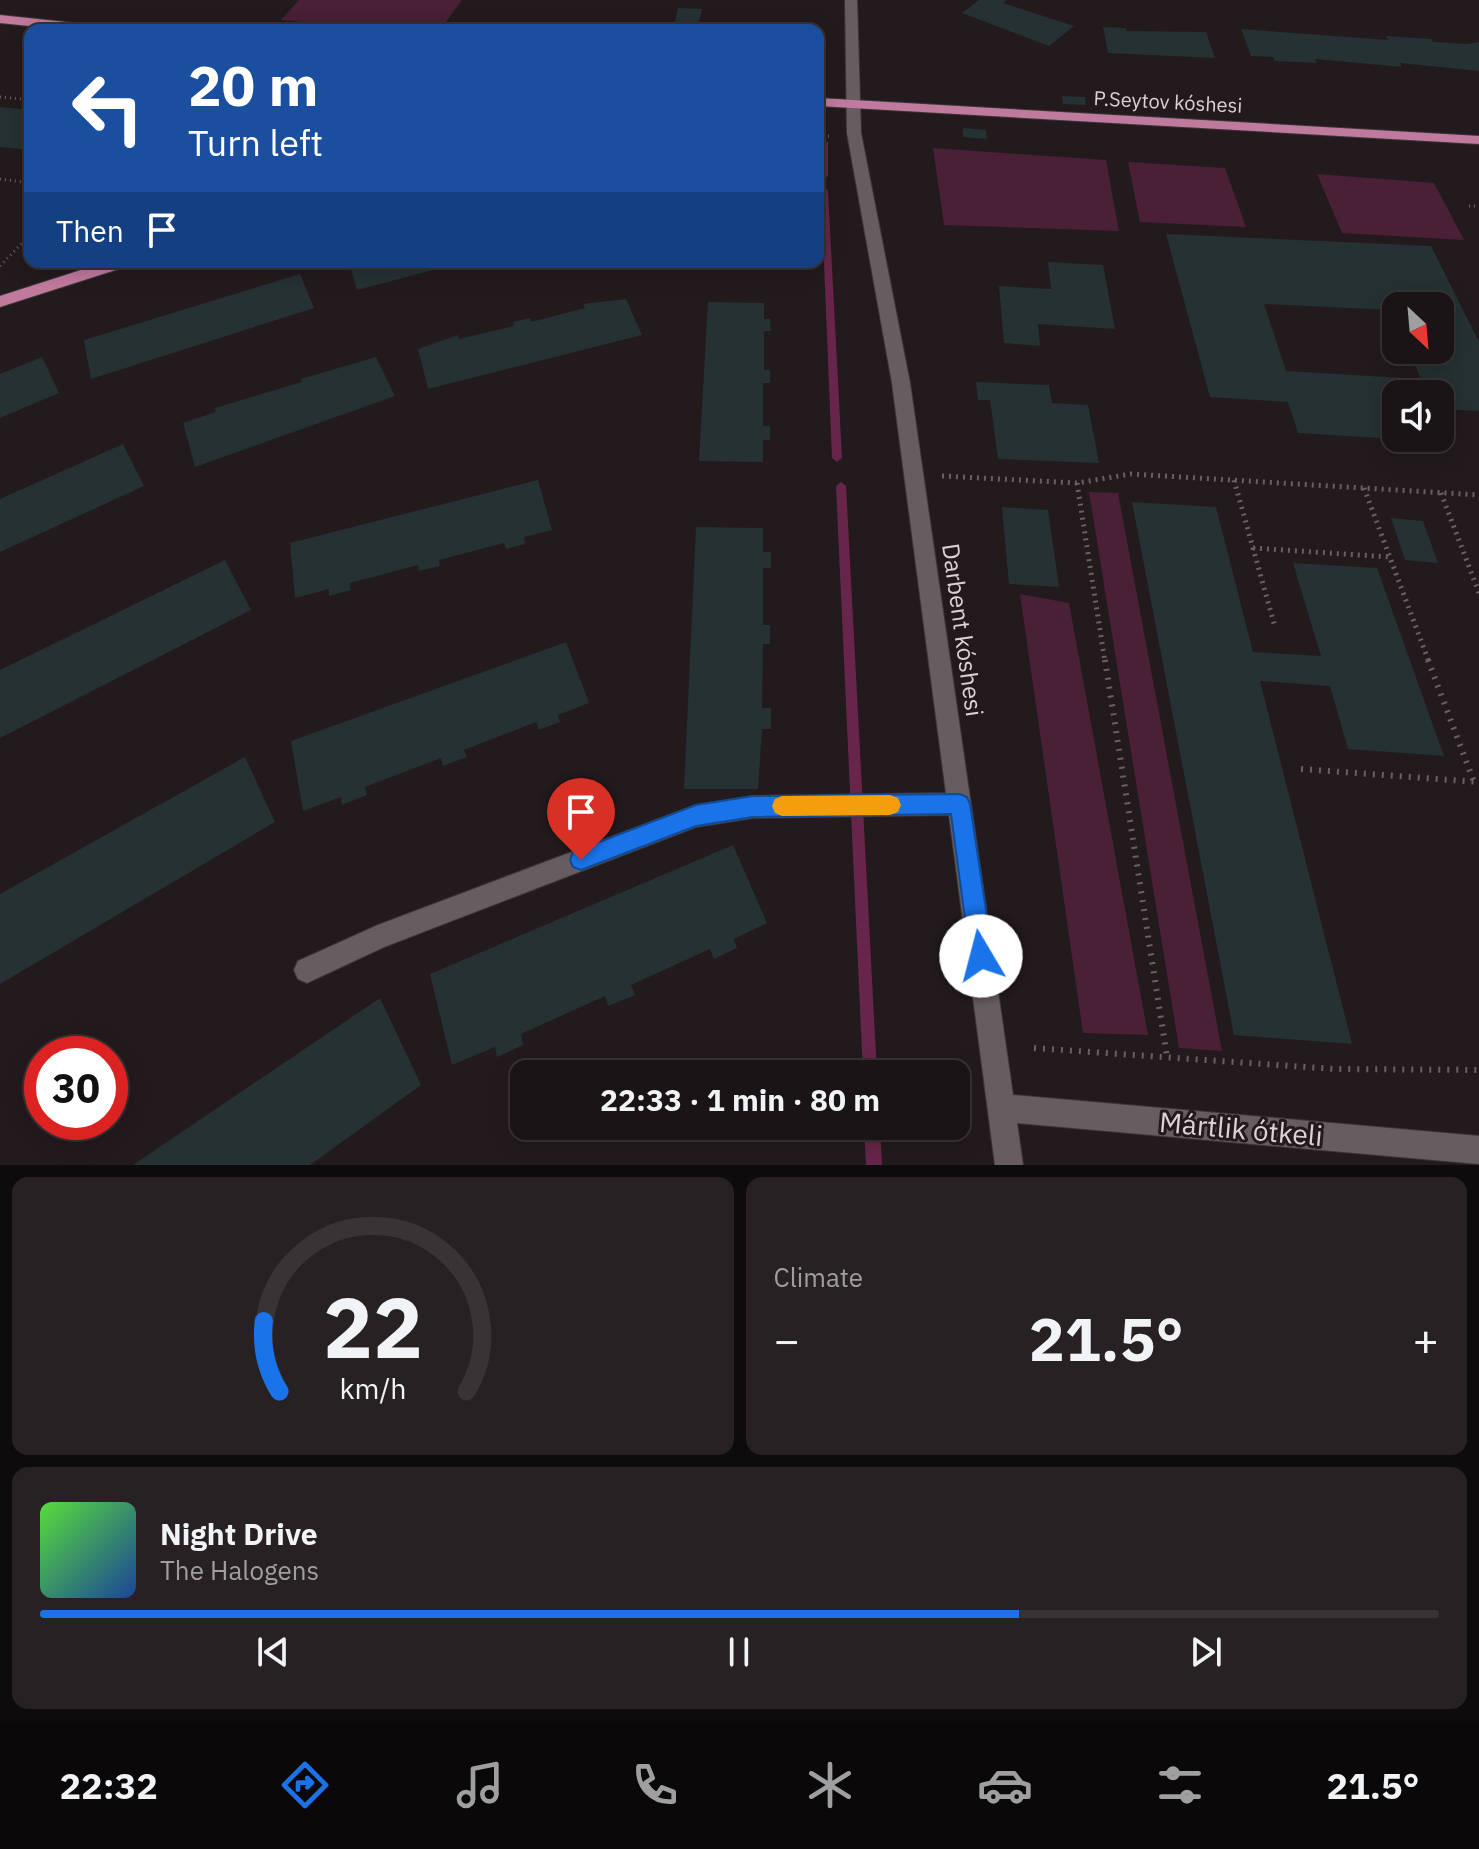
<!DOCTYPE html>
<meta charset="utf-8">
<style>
:root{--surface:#1a1416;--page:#272123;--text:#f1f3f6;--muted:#9f9ea1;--line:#383335;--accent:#1a73e8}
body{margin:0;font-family:"IBM Plex Sans",sans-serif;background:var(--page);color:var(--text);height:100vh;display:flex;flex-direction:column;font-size:30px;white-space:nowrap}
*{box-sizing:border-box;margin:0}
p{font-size:26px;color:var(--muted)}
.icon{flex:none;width:44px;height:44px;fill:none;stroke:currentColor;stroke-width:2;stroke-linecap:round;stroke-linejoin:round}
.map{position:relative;height:1165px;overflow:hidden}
.details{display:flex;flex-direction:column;gap:12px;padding:12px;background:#0e0b0c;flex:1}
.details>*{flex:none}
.hud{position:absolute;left:24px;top:24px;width:800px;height:244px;border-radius:16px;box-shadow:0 4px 20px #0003,0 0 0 2px var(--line);background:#1a4fa0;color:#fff;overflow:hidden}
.needle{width:52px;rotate:154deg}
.controls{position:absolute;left:1382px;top:292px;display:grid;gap:16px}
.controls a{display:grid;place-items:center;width:72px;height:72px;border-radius:16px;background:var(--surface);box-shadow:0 4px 20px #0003,0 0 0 2px var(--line);font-size:40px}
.speed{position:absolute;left:24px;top:1036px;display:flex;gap:16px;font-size:40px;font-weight:700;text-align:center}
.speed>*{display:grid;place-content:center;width:104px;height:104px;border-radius:50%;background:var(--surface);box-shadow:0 4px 20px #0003,0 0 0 2px var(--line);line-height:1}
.speed .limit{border:12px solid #d22;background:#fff;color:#111}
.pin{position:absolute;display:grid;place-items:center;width:68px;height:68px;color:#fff;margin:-82px -34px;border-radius:50% 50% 50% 0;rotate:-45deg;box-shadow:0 0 8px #0007}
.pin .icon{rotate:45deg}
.me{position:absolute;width:88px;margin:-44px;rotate:352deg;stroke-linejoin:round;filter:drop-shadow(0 0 6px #0008)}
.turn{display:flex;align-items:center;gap:28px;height:168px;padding:0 32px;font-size:36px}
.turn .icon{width:104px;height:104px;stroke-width:2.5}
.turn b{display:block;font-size:56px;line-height:68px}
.then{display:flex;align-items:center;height:76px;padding:0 32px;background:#0003;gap:16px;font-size:30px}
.big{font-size:60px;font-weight:700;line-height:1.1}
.details .card{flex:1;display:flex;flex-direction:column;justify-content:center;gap:12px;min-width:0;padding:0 28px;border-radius:16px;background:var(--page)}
.details .dial{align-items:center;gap:0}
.dial svg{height:208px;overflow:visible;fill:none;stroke:var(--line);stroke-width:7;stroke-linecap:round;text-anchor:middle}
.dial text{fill:var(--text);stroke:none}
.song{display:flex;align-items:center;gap:24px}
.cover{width:96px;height:96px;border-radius:12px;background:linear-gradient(135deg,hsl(110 70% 55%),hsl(220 70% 35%))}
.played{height:8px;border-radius:4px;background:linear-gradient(90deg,var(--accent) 70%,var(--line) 70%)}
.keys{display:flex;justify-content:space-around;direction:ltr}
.heat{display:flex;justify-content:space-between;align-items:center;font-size:44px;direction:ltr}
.details .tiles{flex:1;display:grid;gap:12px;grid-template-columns:1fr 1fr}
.card:last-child{grid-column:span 2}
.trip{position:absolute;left:510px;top:1060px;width:460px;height:80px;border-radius:16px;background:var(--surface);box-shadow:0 4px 20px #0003,0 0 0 2px var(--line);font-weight:700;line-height:80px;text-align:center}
.menu{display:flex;height:128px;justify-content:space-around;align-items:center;background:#0a0809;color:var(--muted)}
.menu .icon{width:56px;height:56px}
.menu .on{color:var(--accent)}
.menu b{font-size:36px;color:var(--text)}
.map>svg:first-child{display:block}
.green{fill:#492035}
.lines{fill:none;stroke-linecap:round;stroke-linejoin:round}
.stream{fill:#672649;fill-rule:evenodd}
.building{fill:#253132;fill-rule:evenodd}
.minor-casing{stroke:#3d3739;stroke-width:2}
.major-casing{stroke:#3d3739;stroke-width:2}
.path-far2{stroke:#686064;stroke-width:3;stroke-dasharray:1 4;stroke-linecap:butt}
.path-far1{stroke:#686064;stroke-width:5;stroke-dasharray:2 5;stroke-linecap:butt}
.path{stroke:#686064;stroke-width:6;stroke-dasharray:2 7;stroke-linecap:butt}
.minor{fill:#675d61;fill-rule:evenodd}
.major{fill:#c07a9d;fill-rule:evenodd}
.route{fill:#1a73e8;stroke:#114b97;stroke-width:2}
.slow{fill:#f59e0b}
.labels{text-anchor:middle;stroke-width:6;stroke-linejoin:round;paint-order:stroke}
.far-street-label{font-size:20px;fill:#dad4d6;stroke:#231a1e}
.street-label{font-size:24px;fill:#dad4d6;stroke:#231a1e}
.near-street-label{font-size:28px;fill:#dad4d6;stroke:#231a1e}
</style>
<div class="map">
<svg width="1479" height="1165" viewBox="0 0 1479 1165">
<rect width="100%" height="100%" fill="#231a1e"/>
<path class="green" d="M299,0H462L440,30H394L281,20Z
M933,148L1106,160L1119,231L944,225Z
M1128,162L1225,168L1246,227L1140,222Z
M1317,174L1434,183L1464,240L1342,233Z
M1089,492L1118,493L1222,1051L1179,1048Z
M1020,594L1069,603L1148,1035L1083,1033Z"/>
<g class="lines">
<path class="stream" d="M821,140L828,142V176L824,178L820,176Z
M821,189H827L828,191L842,458L837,462L832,458Z
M841,482L846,486L877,1074H863L836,486Z
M864,1126H880L882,1165H866Z"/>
</g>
<path class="building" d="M979,0H1007L1003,3L1074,26L1049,46L962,13Z
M678,8L702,9L697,30L673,29Z
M1103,27L1126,28V31L1206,32L1215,58L1108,53Z
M1241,29L1388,40L1386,36L1431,39L1433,42L1467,44L1479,42V71L1400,63L1402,67L1315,59L1317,63L1275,61L1273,57L1251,56Z
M1062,96L1085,97L1086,105L1063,104Z
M0,107L30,110V150L0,147Z
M963,128L986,130L987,139L963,137Z
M1166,234L1431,246L1479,342V411L1440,409V394H1396V439L1298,433L1288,402L1210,397ZM1264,304L1391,310L1396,323V306H1440V350H1408L1421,379L1286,371Z
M349,262H460V263L357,290Z
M1048,262L1103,265L1115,329L1038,324L1040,346L1004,343L999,286L1051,289Z
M300,274L314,308L91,379L84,340Z
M626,299L642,335L428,389L418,349L458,335L459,339L514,326L513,322L530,318L531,322L585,308L583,304Z
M708,302L764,303V319H770L771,331H764V370H770V383H763V426H770V440H763V462L699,461Z
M42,357L59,393L0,418V374Z
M376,357L395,396L195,467L183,423L216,412L215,408L302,382L301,379Z
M976,382L1049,385L1052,403L1088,405L1099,463L998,459L990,400H978Z
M123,444L144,486L0,552V499Z
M538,480L552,530L524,537L525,544L506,549L504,543L439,560L440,566L419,571L418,565L350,583L351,590L329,596V589L295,598L290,543Z
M1132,502L1216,507L1253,652L1321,656L1293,563L1377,568L1444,756L1348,749L1330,686L1260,681L1352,1044L1234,1035Z
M1002,507L1048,510L1059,587L1009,584Z
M1391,518L1423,521L1438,563L1405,560Z
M696,527L763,528V552H771V568H763V625H770V644H763L762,708H771V729H762L758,789H684Z
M225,560L251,610L0,738V670Z
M566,642L589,703L558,715L560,722L539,730L536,722L464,750L467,757L443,766L441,758L365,787L367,795L342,805L341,797L303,811L291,741Z
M245,757L275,822L0,984V894Z
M733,845L767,923L734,939L737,948L714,959L710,949L631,985L635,995L608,1006L605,996L521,1034L523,1045L497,1057L495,1047L452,1065L430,974Z
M380,998L421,1085L310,1165H133Z"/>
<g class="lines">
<defs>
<path id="minor" d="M845,0H857L861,133L910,383L1013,1095L1479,1136V1164L1017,1123L1023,1165H995L949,815L753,818L696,827L384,947L307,983L298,979L294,970L298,961L378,925L696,805L753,796L946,793L892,383L847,133Z"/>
<path id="major" d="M0,15L103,26L109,30H69L0,23Z
M818,98L1479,136V144L818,106Z
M106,262H131L128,266L0,307V296Z"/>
</defs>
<use href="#minor" class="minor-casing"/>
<use href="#major" class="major-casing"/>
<path class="path-far2" d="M0,97L30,100
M818,137L830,136
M0,179L30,183
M1469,206H1479
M0,266L30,235"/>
<path class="path-far1" d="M942,476L1077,483L1131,474L1479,495
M1234,480L1275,627
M1077,483L1105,662
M1364,488L1429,662
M1441,493L1479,593
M1253,548L1390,557"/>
<path class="path" d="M1105,660L1167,1057
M1428,660L1474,782
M1301,769L1479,782
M1034,1048L1335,1069L1479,1070"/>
<use href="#minor" class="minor"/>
<use href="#major" class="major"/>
</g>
<path class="route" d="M960,794L967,797L970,804L993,956L989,964L981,967L973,964L970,956L951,814L753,817L696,826L581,870L573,867L570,860L573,852L696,805L753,796Z"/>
<path class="slow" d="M890,795L898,798L901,805L898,812L890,815L782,816L775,813L772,806L775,799L782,796Z"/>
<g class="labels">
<g class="far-street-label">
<text transform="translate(1168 102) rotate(3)" y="7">P.Seytov kóshesi</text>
</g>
<g class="street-label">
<text transform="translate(962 630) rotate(82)" y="8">Darbent kóshesi</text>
</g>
<g class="near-street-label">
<text transform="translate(1241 1129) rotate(5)" y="10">Mártlik ótkeli</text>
</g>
</g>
</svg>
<div class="controls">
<a><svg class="needle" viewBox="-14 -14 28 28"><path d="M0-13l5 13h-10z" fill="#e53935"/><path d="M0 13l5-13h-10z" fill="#9f9ea1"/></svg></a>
<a><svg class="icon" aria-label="sound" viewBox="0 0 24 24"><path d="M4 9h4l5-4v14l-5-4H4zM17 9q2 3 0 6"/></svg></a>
</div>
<div class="speed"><div class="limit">30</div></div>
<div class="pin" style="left:581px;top:860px;background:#d93025"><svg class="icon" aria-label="arrive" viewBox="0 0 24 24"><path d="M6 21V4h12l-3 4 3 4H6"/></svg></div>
<svg class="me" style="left:981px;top:956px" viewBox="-20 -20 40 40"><circle r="19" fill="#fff"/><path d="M0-13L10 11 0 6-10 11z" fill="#1a73e8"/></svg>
<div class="trip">22:33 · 1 min · 80 m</div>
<div class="hud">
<div class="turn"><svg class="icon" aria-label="left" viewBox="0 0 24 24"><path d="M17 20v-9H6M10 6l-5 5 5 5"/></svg><div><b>20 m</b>Turn left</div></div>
<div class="then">Then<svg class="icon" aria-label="arrive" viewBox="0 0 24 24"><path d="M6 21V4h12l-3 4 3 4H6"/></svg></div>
</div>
</div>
<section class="details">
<div class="tiles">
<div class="card dial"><svg viewBox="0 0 100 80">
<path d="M14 69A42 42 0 1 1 86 69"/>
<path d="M14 69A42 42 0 0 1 8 42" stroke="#1a73e8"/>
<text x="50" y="56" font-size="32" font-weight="700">22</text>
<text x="50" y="72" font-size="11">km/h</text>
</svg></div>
<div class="card"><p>Climate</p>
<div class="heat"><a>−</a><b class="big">21.5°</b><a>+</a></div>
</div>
<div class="card">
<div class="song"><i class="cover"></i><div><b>Night Drive</b><p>The Halogens</p></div></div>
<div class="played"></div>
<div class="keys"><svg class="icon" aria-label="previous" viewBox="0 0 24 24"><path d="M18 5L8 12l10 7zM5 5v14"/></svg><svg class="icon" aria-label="pause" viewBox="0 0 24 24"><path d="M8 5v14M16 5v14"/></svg><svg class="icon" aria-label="next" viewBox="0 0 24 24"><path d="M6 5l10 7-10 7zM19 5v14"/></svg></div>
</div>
</div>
</section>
<nav class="menu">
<b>22:32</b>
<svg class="icon on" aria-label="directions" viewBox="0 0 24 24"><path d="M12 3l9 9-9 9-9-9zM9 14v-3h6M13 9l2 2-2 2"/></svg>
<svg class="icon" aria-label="music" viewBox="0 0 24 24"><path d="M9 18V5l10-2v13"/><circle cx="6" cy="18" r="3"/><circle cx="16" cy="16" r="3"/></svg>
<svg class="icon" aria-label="phone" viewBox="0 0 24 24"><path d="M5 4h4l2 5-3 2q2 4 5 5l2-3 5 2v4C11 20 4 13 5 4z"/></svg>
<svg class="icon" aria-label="climate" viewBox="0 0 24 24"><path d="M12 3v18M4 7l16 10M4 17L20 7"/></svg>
<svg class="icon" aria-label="car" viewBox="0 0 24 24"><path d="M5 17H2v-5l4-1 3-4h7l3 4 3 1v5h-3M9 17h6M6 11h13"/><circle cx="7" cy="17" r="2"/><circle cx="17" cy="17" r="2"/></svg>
<svg class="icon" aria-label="filters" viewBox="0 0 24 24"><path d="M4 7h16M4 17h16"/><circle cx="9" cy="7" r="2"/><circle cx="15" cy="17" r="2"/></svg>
<b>21.5°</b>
</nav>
